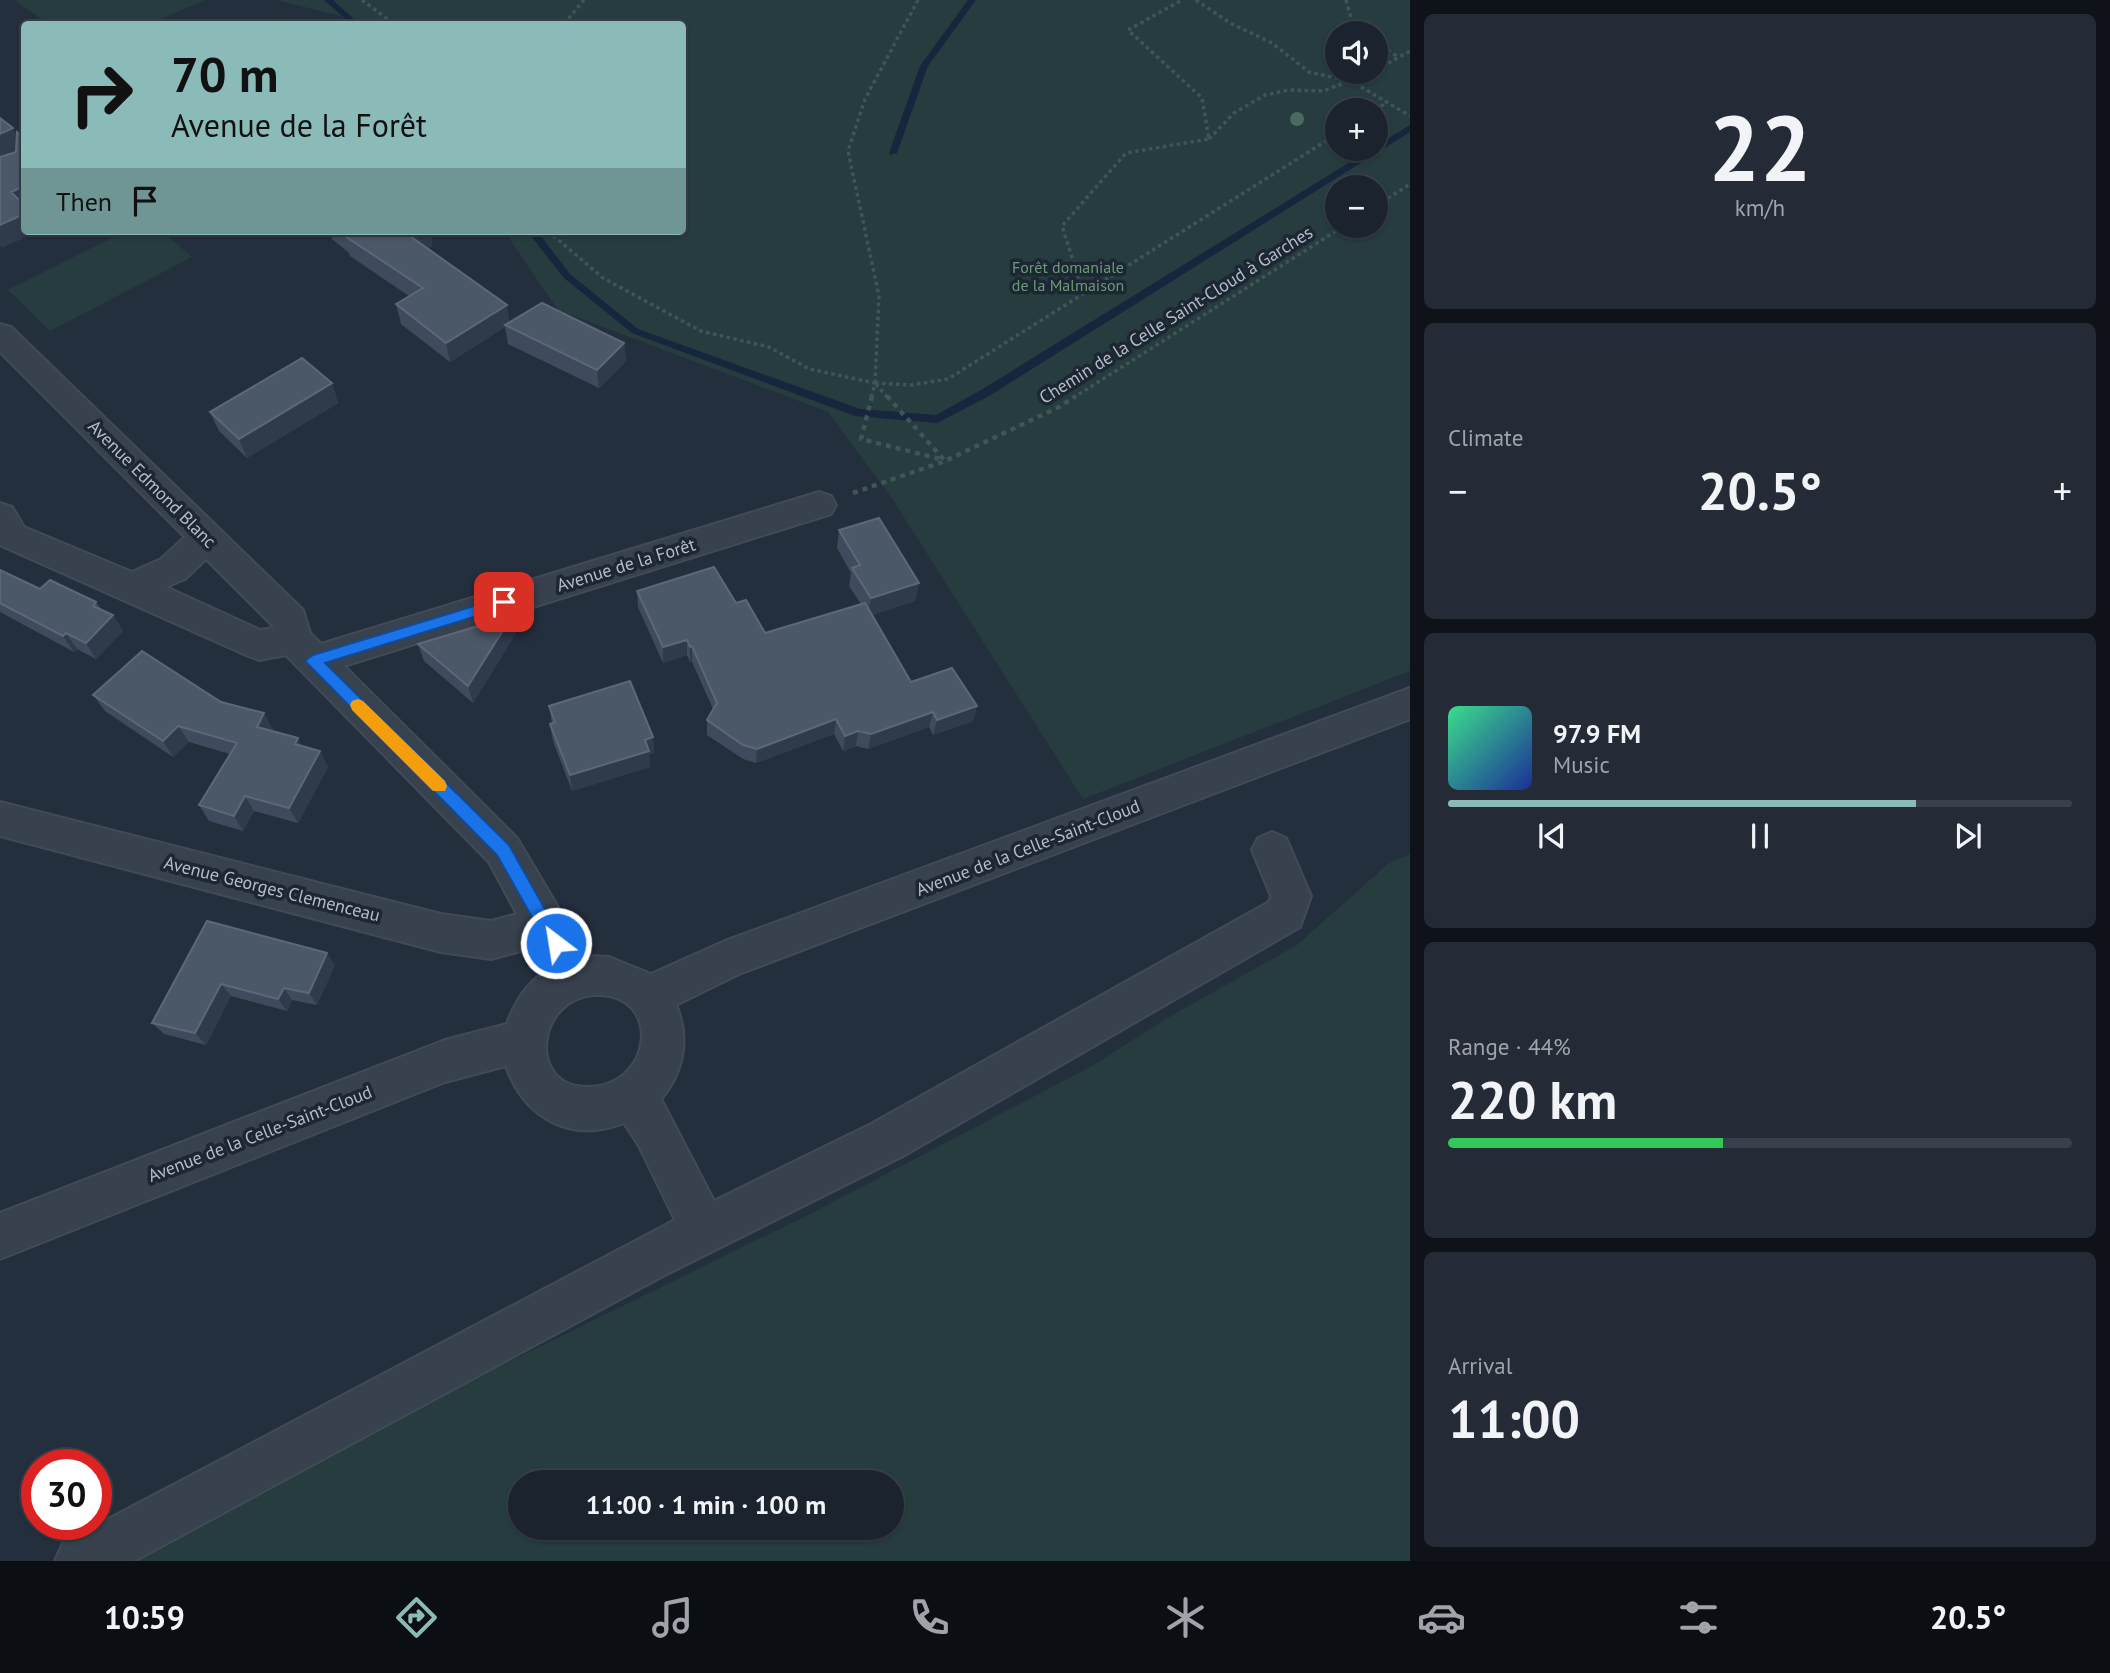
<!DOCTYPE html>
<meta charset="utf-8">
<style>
:root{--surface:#1b232e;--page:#242b36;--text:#f1f3f6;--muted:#a0a4aa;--line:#39404a;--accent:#8bbbb9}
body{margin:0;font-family:"PT Sans",sans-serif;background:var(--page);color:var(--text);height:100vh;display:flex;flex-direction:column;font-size:26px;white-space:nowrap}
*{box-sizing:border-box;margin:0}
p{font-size:23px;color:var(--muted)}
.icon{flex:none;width:38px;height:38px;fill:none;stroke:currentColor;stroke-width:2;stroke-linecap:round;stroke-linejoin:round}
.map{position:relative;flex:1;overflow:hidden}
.details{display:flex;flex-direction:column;gap:14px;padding:14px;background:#0f1319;width:700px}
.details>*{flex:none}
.banner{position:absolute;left:21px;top:21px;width:665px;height:214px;border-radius:7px;box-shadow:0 2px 5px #0004,0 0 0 2px var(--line);background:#8bbbb9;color:#111;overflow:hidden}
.fabs{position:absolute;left:1325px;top:21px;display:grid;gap:14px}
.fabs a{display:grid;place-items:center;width:63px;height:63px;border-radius:50%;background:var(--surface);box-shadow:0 2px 5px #0004,0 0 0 2px var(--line);font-size:35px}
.speed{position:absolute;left:21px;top:1449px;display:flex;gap:14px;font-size:35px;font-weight:700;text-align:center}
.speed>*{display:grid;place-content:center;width:91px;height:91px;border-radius:50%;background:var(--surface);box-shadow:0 2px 5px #0004,0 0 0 2px var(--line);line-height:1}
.speed .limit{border:10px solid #d22;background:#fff;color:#111}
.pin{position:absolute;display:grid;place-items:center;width:60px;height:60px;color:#fff;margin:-30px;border-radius:14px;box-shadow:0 4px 10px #0006}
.me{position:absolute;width:77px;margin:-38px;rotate:329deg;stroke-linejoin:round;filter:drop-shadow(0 0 5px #0008)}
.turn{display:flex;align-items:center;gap:24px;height:147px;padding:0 35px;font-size:32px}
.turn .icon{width:91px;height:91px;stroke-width:2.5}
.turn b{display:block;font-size:49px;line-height:60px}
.then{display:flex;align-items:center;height:66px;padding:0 35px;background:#0003;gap:14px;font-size:26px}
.big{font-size:52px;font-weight:800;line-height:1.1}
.details .tile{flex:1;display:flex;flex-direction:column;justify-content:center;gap:10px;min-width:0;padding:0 24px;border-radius:10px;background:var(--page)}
.details .dial{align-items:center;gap:0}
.dial b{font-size:91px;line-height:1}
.song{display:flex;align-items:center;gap:21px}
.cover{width:84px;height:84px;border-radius:10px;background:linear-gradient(135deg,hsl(150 70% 55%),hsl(230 70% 35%))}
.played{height:7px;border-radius:4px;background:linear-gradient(90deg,var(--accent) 75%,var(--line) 75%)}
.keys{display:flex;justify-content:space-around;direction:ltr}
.heat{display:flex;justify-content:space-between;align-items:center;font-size:38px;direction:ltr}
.charge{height:10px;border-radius:5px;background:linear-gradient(90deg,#34c759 44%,var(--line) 0)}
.trip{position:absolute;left:508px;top:1470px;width:396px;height:70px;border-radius:35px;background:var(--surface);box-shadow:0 2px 5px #0004,0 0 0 2px var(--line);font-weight:800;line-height:70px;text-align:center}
.dock{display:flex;height:112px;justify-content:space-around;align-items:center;background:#0b0e12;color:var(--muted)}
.dock .icon{width:49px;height:49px}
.dock .on{color:var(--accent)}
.dock b{font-size:32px;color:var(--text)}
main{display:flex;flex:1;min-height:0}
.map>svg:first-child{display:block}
.green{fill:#263c3f;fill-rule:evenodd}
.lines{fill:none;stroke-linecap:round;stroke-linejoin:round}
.stream{fill:#17263c;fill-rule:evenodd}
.minor-casing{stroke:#414a57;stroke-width:4}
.path-far1{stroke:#3f5557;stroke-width:3.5;stroke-dasharray:3.5 3.5;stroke-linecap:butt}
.path{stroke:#3f5557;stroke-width:4.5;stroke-dasharray:5 5;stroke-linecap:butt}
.minor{fill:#38414e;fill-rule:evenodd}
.tree{fill:#4b6a5d}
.wall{fill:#3f4b5c}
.shaded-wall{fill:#2f3b4b}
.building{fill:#4b5868;stroke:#5c6777;stroke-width:2}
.route{fill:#1a73e8;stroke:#114b97;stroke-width:2}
.slow{fill:#f59e0b}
.labels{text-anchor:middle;stroke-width:7;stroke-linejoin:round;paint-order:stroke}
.far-park-label{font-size:16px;fill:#6b9a76;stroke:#1d2633}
.street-label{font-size:18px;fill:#b4bcc9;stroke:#1d2633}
</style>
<main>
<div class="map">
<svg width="1410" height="1561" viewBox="0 0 1410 1561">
<rect width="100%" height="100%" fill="#242f3e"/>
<path class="green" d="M15,0H205L149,24H48Z
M276,0H1410V671L1083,799L893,500L828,412L558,310L504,231H682V24H364L361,21ZM1376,33V72H1337V33ZM1376,110V149H1337V110ZM1376,187V226H1337V187Z
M125,231H162L192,257L50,331L8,290Z
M1410,854V1561H103L812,1213L1092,1066L1164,1020L1297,945L1388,864ZM520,1482H891V1528H520Z"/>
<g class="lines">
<path class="stream" d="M324,0H333L359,24H351Z
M968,0H976L928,66L897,153L890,155L889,153L920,66Z
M1410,125V132L989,396L937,423L855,416L632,333L564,278L527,231H537L570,274L638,329L860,409L936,415L981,390L1371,149H1376V146Z"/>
<defs>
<path id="minor" d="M0,324L11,327L303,610L310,633L321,644L819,492L831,496L836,505L831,514L344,666L517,838L587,956L609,957L651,974L725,941L1410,688V719L739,974L676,1005C690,1037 684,1072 661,1099L714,1201L871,1124L1269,902L1271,896L1252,850L1258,838L1272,832L1286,838L1311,896L1300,927L903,1156L663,1276L134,1561H55L63,1543L675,1220L639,1146L624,1123C571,1144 524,1118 506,1066L445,1082L0,1259V1213L445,1040L507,1024C515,1001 527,982 549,969L535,947L491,959L441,952L0,836V802L441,914L491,921L517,914L489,862L286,655L259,660L246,655L0,545V503L12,507L24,527L132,572L161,559L185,537L0,352ZM206,559L273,626V628L260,630L166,587L185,579ZM597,995C662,994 654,1086 588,1087C526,1088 536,996 597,995Z"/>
</defs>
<use href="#minor" class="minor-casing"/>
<path class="path-far1" d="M362,0L394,24
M1196,0L1230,23L1272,43L1309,72L1353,82L1410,116
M1346,0L1354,29L1361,33
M564,24L584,0
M1376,42L1398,57
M1376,70L1410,51
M1375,110L1386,103
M1209,139L1234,113L1265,95L1289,90L1323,91L1372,72
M1376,206L1410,184
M548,231L603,278L701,331L769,347L809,369L875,383L871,398
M1086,290L1078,276L1062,226L1126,153L1209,139L1202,98L1128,30L1182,0
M875,383L911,385L948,379L1337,134
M875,383L879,296L848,151L865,99L918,0
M876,384L888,398
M1073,398L1344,226"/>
<path class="path" d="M872,396L861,439L944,460
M887,396L945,461
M853,493L945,461L1059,407L1076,396"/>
<use href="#minor" class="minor"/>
</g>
<circle class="tree" cx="1297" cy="119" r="7"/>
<path class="wall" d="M330,231H432L433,236L431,237L432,246L428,248L510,323L624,343L626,361L599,388L508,344L505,327L450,362L401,324L396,304L409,296L350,256L349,253L332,239Z
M332,383L338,403L247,458L219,431L210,412Z
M839,530L919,583L915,601L872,615L911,682L977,706L973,721L933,735L929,727L868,749L856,746L843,751L834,734L756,763L743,759L707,735V720L713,709L692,662H690L687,655L663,663L638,607L637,591L736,603L765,633L861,604L849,586L851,573L837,548Z
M0,570L40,589L96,602L101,609L113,615L123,631L96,659L77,649L74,652L0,612Z
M512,616L516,633L473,703L424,661L418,644Z
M93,695L221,702L264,713L273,730L272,731L298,738L301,746L320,751L328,767L298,823L254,811L243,831L209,821L199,805L230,754L189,742L173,757L105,711Z
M549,706L653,737L654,753L649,755L650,767L572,791L553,741L550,724L552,723Z
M207,921L335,965L317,1005L292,1000L287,1011L231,996L206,1045L164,1034L152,1023Z"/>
<path class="shaded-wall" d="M13,128L22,148L0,157V134Z
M24,186V210L11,192Z
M24,214V231H39L2,248L0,245V225Z
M418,231H432L433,236L431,237L432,246L414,256L410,236Z
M507,305L510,324L505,325V327L450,362L446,343Z
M624,343L626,361L599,388L597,370Z
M332,383L338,403L247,458L239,439Z
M919,583L915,601L868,616L871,598Z
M113,615L123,631L96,659L86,643Z
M512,616L516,633L473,703L468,686Z
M66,633L77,649L74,652L63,636Z
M687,640V655L663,663V647Z
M692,646V662H690V647Z
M977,706L973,721L933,735L937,720Z
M933,712L929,727L868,749L871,734Z
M264,713L273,730L266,743L257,727Z
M836,719L834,734L756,763L757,749Z
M178,726L189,742L173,757L163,741Z
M858,731L856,746L843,751L845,736Z
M653,737L654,753L649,755L650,767L572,791L570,775L645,740Z
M298,738L305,754L295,744Z
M320,751L328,767L298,823L289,808Z
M245,796L254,811L243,831L234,816Z
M327,953L335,965L317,1005L309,993Z
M221,984L231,996L206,1045L195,1033Z
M284,988L292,1000L287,1011L278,999Z"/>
<path class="building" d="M0,118L13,128L0,134Z
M17,132L24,138V177L21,179L24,182V186L11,192L24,205V214L0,225V157L16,152Z
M342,231H418L410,236L507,305L446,343L396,304L423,288L345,236L347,235Z
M542,303L624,343L597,370L505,325Z
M302,358L332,383L239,439L210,412Z
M879,518L919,583L871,598L852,568L860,565L839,530Z
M714,567L736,603L746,600L765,633L865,603L911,682L952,668L977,706L937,720L933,712L871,734L858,731L845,736L836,719L757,749L743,745L707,720L717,703L692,646L690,647L687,640L663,647L637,591Z
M0,570L40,589L50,580L96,602L93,606L113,615L86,643L66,633L63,636L0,603Z
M512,616L468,686L418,644Z
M142,651L221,702L264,713L257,727L298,738L295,744L320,751L289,808L245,796L234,816L199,805L237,743L178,726L163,741L93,695Z
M630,681L653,737L645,740L649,751L570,775L550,724L555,722L549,706Z
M207,921L327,953L309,993L284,988L278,999L221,984L195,1033L152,1023Z"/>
<path class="route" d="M504,597L509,598L511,602L509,606L325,663L509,845L564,943L562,949L556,951L550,949L497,855L305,661L313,655Z"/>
<path class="slow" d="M358,699L363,701L445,781L447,786L445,791H433L352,710L350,705L352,701Z"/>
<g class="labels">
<g class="far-park-label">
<text x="1068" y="273">Forêt domaniale<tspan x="1068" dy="18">de la Malmaison</tspan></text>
</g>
<g class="street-label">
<text transform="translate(1176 315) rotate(-32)" y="6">Chemin de la Celle Saint-Cloud à Garches</text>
<text transform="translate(152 484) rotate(45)" y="6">Avenue Edmond Blanc</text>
<text transform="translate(626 565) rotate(-17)" y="6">Avenue de la Forêt</text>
<text transform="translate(1028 848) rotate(-21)" y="6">Avenue de la Celle-Saint-Cloud</text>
<text transform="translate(272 889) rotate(14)" y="6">Avenue Georges Clemenceau</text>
<text transform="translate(260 1134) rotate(-21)" y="6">Avenue de la Celle-Saint-Cloud</text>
</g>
</g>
</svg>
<div class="fabs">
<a><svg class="icon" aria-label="sound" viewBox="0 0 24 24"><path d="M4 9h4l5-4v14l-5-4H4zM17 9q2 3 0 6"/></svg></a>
<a>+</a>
<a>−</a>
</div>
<div class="speed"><div class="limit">30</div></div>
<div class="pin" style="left:504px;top:602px;background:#d93025"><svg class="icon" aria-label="arrive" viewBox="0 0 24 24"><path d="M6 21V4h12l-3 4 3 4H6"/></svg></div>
<svg class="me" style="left:556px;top:943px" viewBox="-20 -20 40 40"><circle r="17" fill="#1a73e8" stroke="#fff" stroke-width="3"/><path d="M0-11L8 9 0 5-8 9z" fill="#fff"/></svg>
<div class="trip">11:00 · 1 min · 100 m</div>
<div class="banner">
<div class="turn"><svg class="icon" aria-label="right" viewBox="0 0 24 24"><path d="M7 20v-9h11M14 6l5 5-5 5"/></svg><div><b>70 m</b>Avenue de la Forêt</div></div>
<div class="then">Then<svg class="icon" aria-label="arrive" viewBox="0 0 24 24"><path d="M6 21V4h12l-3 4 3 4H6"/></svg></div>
</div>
</div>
<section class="details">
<div class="tile dial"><b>22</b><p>km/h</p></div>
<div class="tile"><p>Climate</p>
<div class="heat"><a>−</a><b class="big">20.5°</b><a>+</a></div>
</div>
<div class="tile">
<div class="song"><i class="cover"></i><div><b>97.9 FM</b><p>Music</p></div></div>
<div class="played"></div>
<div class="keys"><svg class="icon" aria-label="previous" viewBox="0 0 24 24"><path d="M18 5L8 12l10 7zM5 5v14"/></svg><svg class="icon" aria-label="pause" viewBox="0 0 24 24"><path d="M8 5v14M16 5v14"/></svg><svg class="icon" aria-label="next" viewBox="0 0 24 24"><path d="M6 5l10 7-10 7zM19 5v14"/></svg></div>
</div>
<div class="tile"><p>Range · 44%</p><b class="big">220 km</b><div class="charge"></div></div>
<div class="tile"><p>Arrival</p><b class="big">11:00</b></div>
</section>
</main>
<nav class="dock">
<b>10:59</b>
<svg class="icon on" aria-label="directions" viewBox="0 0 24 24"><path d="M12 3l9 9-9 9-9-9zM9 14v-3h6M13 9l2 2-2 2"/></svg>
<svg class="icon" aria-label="music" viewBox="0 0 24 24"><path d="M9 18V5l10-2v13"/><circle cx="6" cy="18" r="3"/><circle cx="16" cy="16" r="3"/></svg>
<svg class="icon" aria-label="phone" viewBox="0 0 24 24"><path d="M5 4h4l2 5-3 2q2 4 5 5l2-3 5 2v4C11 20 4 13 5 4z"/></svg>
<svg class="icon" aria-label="climate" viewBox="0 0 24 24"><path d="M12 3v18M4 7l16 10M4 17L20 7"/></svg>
<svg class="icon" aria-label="car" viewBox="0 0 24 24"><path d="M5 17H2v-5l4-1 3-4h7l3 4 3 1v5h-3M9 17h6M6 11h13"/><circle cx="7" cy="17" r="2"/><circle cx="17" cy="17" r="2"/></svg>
<svg class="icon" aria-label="filters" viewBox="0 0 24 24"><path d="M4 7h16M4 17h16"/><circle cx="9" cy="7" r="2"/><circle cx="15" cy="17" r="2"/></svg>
<b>20.5°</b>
</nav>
